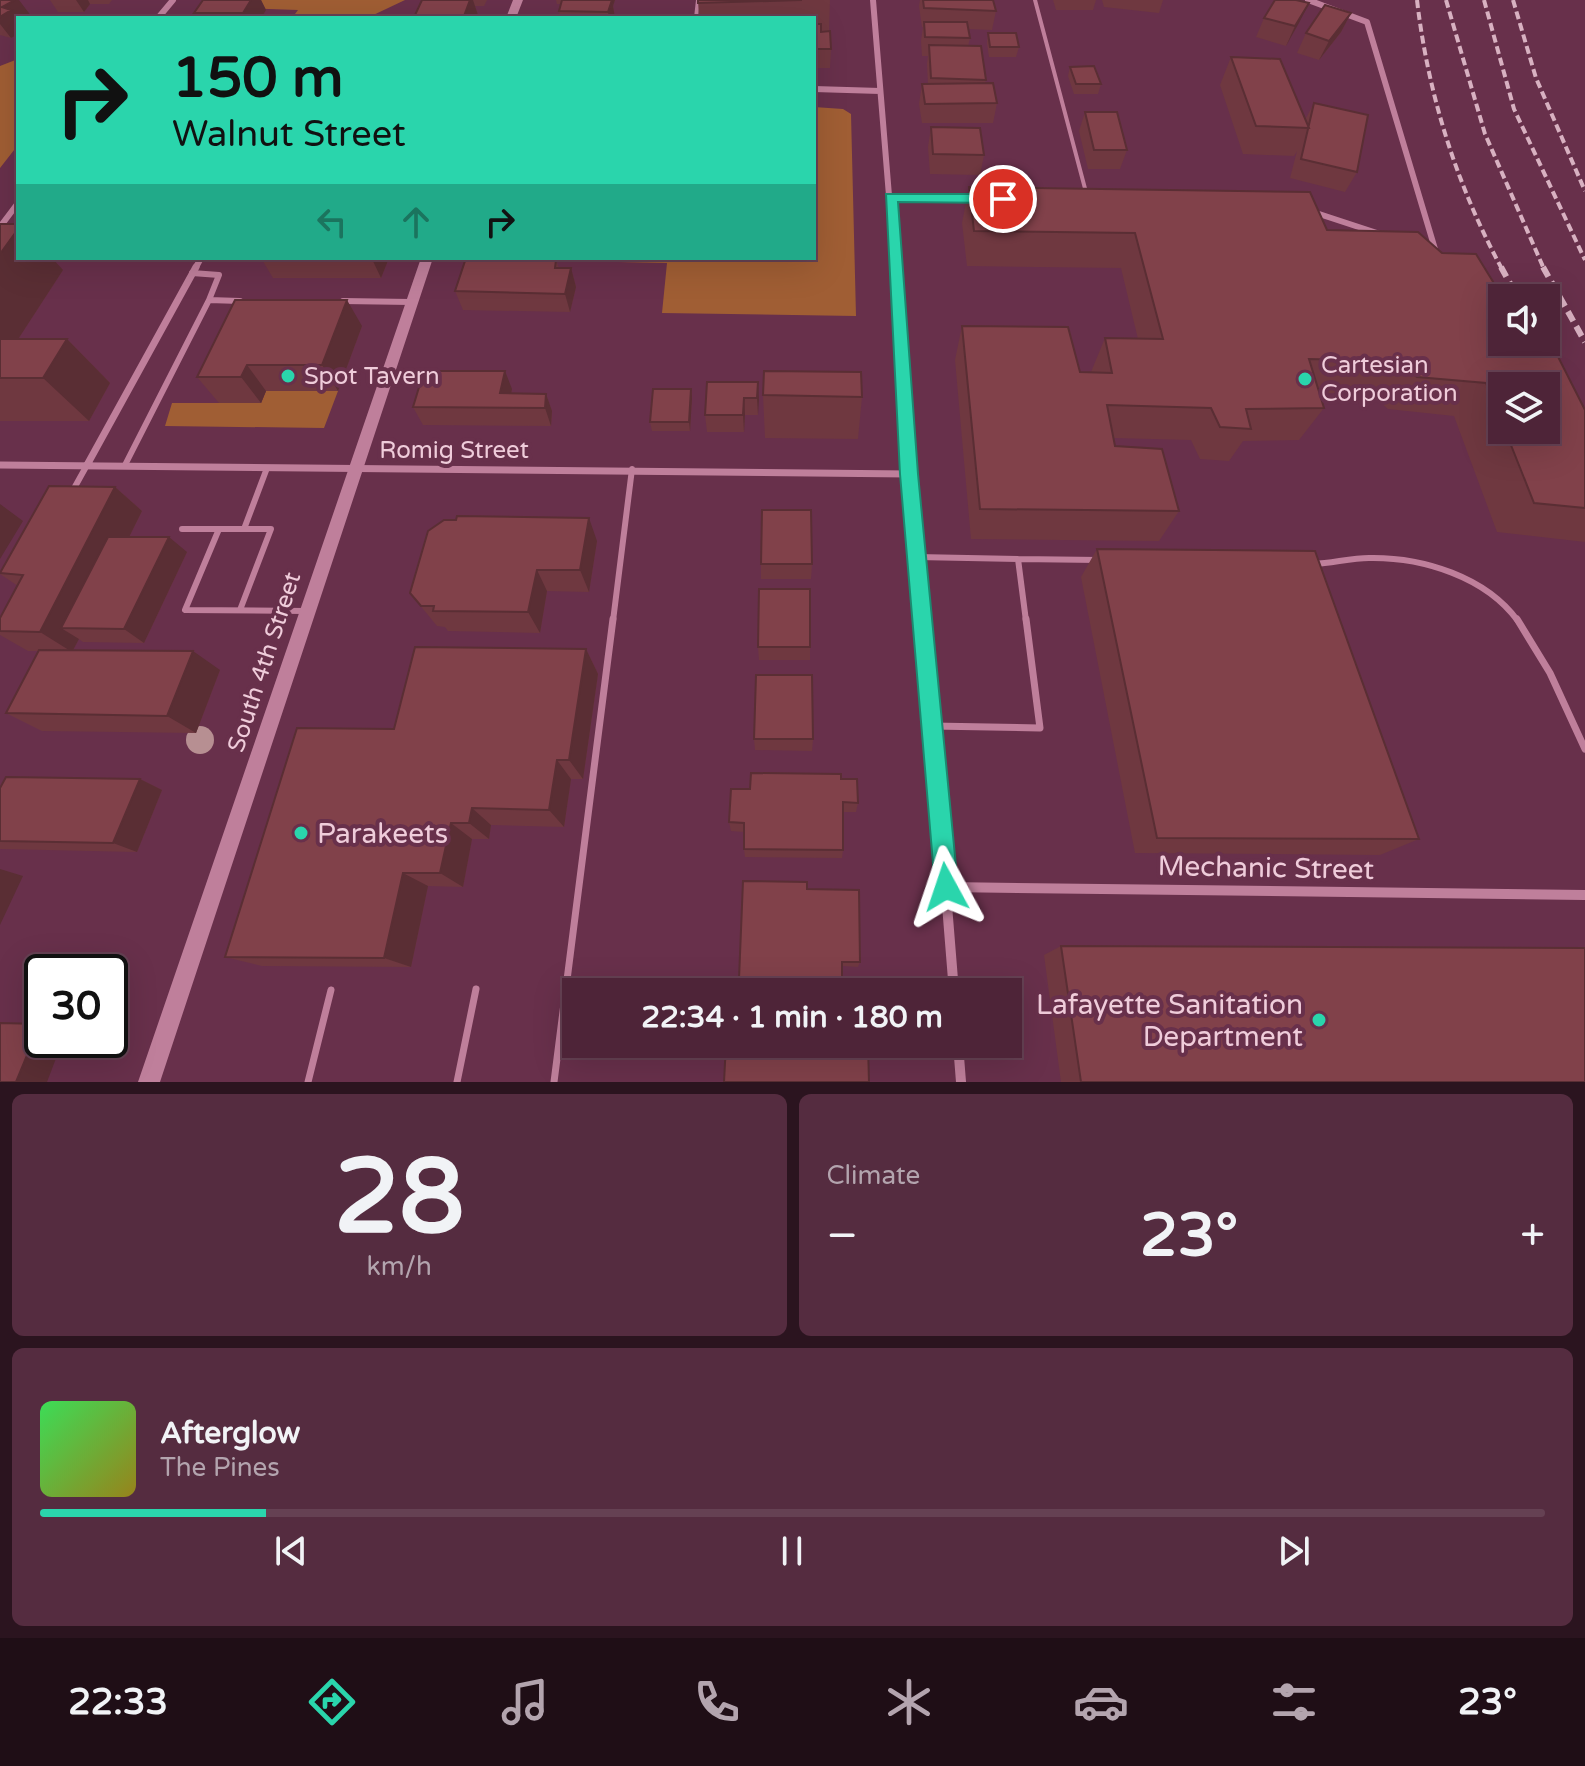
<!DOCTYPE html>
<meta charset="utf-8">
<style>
:root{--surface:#4e2438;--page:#552c40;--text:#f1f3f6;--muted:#b3a4ae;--line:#654153;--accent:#2ad5ac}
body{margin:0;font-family:"Varela Round",sans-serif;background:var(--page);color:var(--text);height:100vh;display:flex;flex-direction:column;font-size:30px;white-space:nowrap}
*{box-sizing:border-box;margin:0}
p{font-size:26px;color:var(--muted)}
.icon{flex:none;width:44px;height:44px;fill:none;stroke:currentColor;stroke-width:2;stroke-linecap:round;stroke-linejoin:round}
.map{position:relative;height:1082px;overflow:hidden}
.sheet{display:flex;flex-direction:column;gap:12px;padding:12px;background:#2b141f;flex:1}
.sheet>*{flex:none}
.guide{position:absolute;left:16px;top:16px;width:800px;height:244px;border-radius:0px;box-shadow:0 8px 32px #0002,0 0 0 2px var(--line);background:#2ad5ac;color:#111;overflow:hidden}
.tools{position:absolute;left:1488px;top:284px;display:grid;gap:16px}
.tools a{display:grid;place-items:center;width:72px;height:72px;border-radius:0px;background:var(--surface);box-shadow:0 8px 32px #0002,0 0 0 2px var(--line);font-size:40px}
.speed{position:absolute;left:24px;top:954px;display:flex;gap:16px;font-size:40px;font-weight:700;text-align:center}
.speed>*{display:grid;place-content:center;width:104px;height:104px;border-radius:50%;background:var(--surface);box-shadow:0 8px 32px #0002,0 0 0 2px var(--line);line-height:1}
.speed .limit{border:4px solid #111;border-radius:12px;background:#fff;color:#111}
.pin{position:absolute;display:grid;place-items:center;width:68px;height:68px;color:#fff;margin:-34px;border:4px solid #fff;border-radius:50%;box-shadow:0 2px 8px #0007}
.me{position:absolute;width:88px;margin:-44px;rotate:355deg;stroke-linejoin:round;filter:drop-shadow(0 0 6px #0008)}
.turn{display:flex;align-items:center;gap:28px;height:168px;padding:0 24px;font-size:36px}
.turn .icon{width:104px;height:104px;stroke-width:2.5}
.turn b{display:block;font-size:56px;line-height:68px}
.lanes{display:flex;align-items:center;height:76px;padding:0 24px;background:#0003;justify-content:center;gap:40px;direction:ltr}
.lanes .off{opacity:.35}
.big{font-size:60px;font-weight:800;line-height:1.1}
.sheet .card{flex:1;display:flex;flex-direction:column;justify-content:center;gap:12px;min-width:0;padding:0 28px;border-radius:12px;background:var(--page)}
.sheet .dial{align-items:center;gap:0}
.dial b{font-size:104px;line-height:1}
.song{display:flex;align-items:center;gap:24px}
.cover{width:96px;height:96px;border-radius:12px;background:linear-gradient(135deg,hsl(130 70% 55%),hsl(50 70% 35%))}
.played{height:8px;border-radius:4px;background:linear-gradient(90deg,var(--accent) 15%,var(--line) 15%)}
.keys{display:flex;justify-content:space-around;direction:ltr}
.heat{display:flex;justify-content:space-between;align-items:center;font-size:44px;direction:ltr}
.sheet .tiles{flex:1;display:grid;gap:12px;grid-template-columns:1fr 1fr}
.card:last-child{grid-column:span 2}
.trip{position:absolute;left:562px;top:978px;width:460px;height:80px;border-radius:0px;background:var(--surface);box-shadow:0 8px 32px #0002,0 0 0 2px var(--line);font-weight:800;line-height:80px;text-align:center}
.tab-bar{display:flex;height:128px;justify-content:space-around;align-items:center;background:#1f0e16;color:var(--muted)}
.tab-bar .icon{width:56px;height:56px}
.tab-bar .current{color:var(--accent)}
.tab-bar b{font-size:36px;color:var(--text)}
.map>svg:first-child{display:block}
.green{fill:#a05e34}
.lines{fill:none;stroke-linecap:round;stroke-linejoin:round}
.service-far2{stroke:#bf7f9b;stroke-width:4}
.service-far1{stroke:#bf7f9b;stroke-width:6}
.service{stroke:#bf7f9b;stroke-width:7}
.minor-far2{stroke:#bf7f9b;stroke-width:6}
.minor-far1{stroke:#bf7f9b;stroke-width:7}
.minor{stroke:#bf7f9b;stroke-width:10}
.secondary{fill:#bf7f9b;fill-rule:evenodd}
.rail-far1{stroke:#d8b1c1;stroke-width:4;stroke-dasharray:8 4;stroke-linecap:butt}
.rail{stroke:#d8b1c1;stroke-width:6;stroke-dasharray:11 6;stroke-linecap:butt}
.tree{fill:#b78f92}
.wall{fill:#6f3840;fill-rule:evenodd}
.shaded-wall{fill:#5a2e34}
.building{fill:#81414a;stroke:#5a2e34;stroke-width:2}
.route{fill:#2ad5ac;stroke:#1b8a70;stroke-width:2}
.poi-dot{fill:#2ad5ac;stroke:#68304b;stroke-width:3}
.labels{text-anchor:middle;stroke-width:8;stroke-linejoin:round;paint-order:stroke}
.poi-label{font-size:24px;fill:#efccda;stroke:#68304b;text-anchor:start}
.street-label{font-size:24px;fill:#efccda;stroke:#68304b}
.near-poi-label{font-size:28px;fill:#efccda;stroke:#68304b;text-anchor:start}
.near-street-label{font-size:28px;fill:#efccda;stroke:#68304b}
</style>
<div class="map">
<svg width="1585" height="1082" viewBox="0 0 1585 1082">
<rect width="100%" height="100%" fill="#68304b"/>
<path class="green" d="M204,0H405L367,18H292L298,10L204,7Z
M18,59V145L0,168V66Z
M814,107L843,109L851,114L856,316L662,313L667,263L464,259L814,258Z
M266,391H338L324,428L165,426L172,403H261Z"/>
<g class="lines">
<path class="service-far2" d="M1035,0L1087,196
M696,18L698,0"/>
<path class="service-far1" d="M192,273L219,275L209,300
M343,301L411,302
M125,465L209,300L240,301
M72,492L87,465
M182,529H271L240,610
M219,529L185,610L306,611
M244,529L267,468
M917,557L1018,559L1026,621
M1018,559L1099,560
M1314,564C1333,563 1351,558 1369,558C1423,557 1486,577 1518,621
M613,621L632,469"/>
<path class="service" d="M1517,619L1550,673L1585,749
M932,726L1040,728L1026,619
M308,1082L331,990
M457,1082L476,989
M554,1082L613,619"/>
<path class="minor-far2" d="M873,0L895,269
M1308,0L1367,22L1435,249
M158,18L173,0
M814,89L880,91
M891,197L977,198
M1313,212L1380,234
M0,227L18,203
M195,269L201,258"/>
<path class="minor-far1" d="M895,267L924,621
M0,465L909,474
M87,465L196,267"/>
<path class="minor" d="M924,619L954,992
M946,887L1585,895
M958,1044L961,1082"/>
<path class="secondary" d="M513,0H523L516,18H506Z
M421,258H433L160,1082H138Z"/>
<path class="rail-far1" d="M1417,0C1428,95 1457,186 1502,269
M1446,0L1485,134L1544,269
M1484,0L1514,109L1585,260
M1513,0L1536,78L1585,191"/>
<path class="rail" d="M1501,267L1518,298
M1543,267L1585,342"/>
</g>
<circle class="tree" cx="200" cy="740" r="14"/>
<path class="wall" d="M0,0L32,17L18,18V34L11,38L0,35Z
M50,0H112L109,4H90L84,12H58Z
M203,0H261L266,10L261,18H197L194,13Z
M422,0H487L484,6H475L478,15L476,18H416L415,15Z
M556,0H615L613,6L615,18H560L559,11L561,4H557Z
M698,0H830L829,32L831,49L830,68H814V18H699Z
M910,0H993L996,11L992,30L968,29L970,38L968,46L986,80L985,83L997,103L993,123H922L919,104L922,84H928L927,64L928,56H922L921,41L923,27H922L919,6L920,0Z
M1053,0H1096L1093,10H1056Z
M1102,0H1163L1159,13L1104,7Z
M1309,3L1286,46L1256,37L1264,18Z
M1351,13L1341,32L1319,60L1297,53L1306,33Z
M988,33L1019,47L1016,57H989L987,43Z
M1231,57L1305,120L1314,103L1357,172L1345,192L1290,178L1297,151L1294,156L1243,154L1220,85Z
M1070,67L1101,84L1098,94H1074L1068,76Z
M1085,112L1127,150L1120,169H1088L1079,131Z
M931,127L984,155L980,175L930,174L928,147Z
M969,187L1327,230L1442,253L1503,298L1585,410V542L1497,532L1454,416L1388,409L1371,394L1320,393L1324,408L1299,440L1243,441L1229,461L1200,459L1191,440L1114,438L1115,446L1179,511L1159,541L971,539L955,360L962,326L1080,372H1091L1105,338L1138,339L1121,268L967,266L962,223ZM1502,386L1546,430H1502Z
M0,224L63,270L18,339H67L110,383L89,421H0Z
M261,258H389L381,278H273Z
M556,260L559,268H571L576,287L570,312L463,310L455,291Z
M362,326L338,391H266L261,403H219L197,377Z
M758,382V415H745L744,432H707L705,415Z
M512,389L511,393L546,394L552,411L551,426L423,425L413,407Z
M691,389L692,398L690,431H652L650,422Z
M763,395L862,397L858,439L765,438Z
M115,487L142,511L129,537L187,552L144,643L83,642L79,639L73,650L220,670L196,733L42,731L6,713L39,651H28L0,635V618L18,586L0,574Z
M597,541L589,592L547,591L540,633L448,631L445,627L437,626L410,593Z
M1097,549L1419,839L1380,855L1135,853L1081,577Z
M761,564H812L811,579H761Z
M758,647H810V660H759Z
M586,649L598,674L583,779H571L564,827L491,825L489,839H472L463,887L428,886L411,967L262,966L225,957L394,729Z
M754,739H813L812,751L755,750Z
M140,779L162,790L137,852L0,849V788Z
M841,779L858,803L856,812H843V850L842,858L745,857L744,849V832L731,831L729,822L750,789Z
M807,889L860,962L858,967L842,966V980L840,984L741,983L739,979Z
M1061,946L1585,1082H1061L1044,955Z"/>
<path class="shaded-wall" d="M15,0H19L32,17L18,18V34L11,38L0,24V17L2,7Z
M76,0H88L90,4L84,12Z
M251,0H261L266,10L261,18H246L243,13Z
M470,0H473L478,15L476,18H464V16Z
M612,0H615L613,6L615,18H609L608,12Z
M1309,3L1299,23L1286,46L1295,26Z
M1351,13L1341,32L1319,60L1329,41Z
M18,229V258H52L63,270L0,367V254Z
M372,258H389L381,278L372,259Z
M571,268L576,287L570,312L565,294Z
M347,300L362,326L338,391L322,365Z
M67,339L110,383L89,421L43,378Z
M247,365L266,391L261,403L241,377Z
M505,371L512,389L508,408L500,393Z
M758,382L759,400L758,415L757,398Z
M691,389L692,398L690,431L689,422Z
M546,394L552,411L551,426L545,408Z
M744,398L745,415L744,432L743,415Z
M115,487L142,511L84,628H61L79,639L72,652L40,632Z
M0,504L23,521L0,559Z
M589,518L597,541L589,592L580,570Z
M169,537L187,552L144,643L124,629Z
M537,570L547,591L540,633L528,612Z
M586,649L598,674L583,779L569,760Z
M193,651L220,670L196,733L167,716Z
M557,760L571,779L564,827L549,810Z
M140,779L162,790L137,852L113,843Z
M472,808L491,825L489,839L469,823Z
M451,823L472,839L463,887L440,873Z
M0,869L23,876L0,925Z
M403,873L428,886L411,967L384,958Z
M40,1024H42V1040H63L47,1082H16Z"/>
<path class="building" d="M0,0H15L2,7L11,10L0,17Z
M203,0H251L243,13H194Z
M422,0H470L464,16L415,15Z
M562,0H612L608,12L559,11Z
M698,0H802L698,3Z
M923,0H993L996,11L924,8Z
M1275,0H1296L1309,3L1295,26L1264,18Z
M1325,5L1351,13L1329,41L1306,33Z
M924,22H967L970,38L925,37Z
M814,24H821V32L830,31L831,49H814Z
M988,33H1016L1019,47H990Z
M929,45L981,46L986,80L931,78Z
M1231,57L1280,59L1309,128L1256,126Z
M1094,66L1101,84H1076L1070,67Z
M993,83L997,103L925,104L922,84Z
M1314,103L1368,115L1357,172L1301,159Z
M1085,112H1117L1127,150H1094Z
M931,127L980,128L984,155L933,154Z
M969,187L1310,192L1327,230L1418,232L1442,253L1476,254L1503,298L1502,342H1546V333L1585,410V508L1534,503L1505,430H1546V386H1502V423L1486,383L1417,377L1398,361L1309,359L1324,408L1246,409L1251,429L1220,427L1211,408L1107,405L1115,446L1162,449L1179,511L980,509L962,326L1068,327L1080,372L1112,373L1105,338L1163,339L1135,233L974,231Z
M0,224H18V229L0,254Z
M261,258H372L261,259Z
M466,258L556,260L555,268H571L565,294L455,291Z
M235,300H347L322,365H247L241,377H197Z
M0,339H67L43,378H0Z
M424,371H505L500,393L546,394L545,408L413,407Z
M764,371L861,372L862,397L763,395Z
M707,382H758L757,398H744L743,415H705Z
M653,389H691L689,422H650Z
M49,486L115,487L40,632L0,631V618L23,575L0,573Z
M762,510H811L812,564H761Z
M457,516L589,518L580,570H537L528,612L433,611L434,606H421L410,593L428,531L444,520H456Z
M108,537H169L124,629L61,628Z
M1097,549L1315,551L1419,839L1157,838Z
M759,589H810V647H758Z
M415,647L586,649L569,760H557L549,810L472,808L469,823H451L440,873H403L384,958L225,957L297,728L394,729Z
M39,650L193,651L167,716L6,713Z
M756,675H812L813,739H754Z
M751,773L841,774V779H857L858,803L843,802V850L744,849V823L729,822L731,789H750Z
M6,777L140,779L113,843L0,841V788Z
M743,881L807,882V889L859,890L860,962H842V980L739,979Z
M1061,946L1585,948V1082H1081Z
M0,1023L40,1024L16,1082H0Z
M726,1044H868L869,1082H724Z"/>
<path class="route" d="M886,194H1003L1010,199L1003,203L898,202L918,474L958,887L954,895L946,898L938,895L935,887L900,474Z"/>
<g class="poi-dot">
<circle cx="288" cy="376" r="8"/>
<circle cx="1305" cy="379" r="8"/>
<circle cx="301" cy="833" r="8"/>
<circle cx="1319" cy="1020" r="8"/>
</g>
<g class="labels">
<g class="poi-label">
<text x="1321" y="373">Cartesian<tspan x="1321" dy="28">Corporation</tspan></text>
<text x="304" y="384">Spot Tavern</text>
</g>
<g class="street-label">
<text x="454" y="458">Romig Street</text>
<text transform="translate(264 662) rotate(-72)" y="8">South 4th Street</text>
</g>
<g class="near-poi-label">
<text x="317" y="843">Parakeets</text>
<text x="1303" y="1014" text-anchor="end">Lafayette Sanitation<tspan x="1303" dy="32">Department</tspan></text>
</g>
<g class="near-street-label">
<text transform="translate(1266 867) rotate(1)" y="10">Mechanic Street</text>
</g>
</g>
</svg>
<div class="tools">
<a><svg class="icon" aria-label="sound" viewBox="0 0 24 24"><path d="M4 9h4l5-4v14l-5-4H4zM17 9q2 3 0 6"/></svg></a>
<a><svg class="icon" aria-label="layers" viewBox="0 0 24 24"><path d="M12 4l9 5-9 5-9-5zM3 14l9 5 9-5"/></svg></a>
</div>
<div class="speed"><div class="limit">30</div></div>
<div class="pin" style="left:1003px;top:199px;background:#d93025"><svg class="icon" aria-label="arrive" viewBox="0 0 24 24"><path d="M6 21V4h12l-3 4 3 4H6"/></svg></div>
<svg class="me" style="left:946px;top:887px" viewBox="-20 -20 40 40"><path d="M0-17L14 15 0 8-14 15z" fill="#2ad5ac" stroke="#fff" stroke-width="4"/></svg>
<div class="trip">22:34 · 1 min · 180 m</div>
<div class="guide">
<div class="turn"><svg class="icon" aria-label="right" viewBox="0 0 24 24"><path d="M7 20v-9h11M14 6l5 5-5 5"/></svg><div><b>150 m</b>Walnut Street</div></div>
<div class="lanes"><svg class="icon off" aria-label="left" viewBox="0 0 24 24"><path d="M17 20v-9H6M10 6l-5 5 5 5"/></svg><svg class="icon off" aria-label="ahead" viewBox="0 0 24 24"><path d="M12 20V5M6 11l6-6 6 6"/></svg><svg class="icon" aria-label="right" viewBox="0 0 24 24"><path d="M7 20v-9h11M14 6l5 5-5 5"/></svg></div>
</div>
</div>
<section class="sheet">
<div class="tiles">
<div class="card dial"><b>28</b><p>km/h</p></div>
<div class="card"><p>Climate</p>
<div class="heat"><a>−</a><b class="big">23°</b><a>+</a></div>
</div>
<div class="card">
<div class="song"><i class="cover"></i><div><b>Afterglow</b><p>The Pines</p></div></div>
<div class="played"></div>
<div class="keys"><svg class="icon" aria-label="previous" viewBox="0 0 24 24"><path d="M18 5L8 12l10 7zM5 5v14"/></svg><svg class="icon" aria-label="pause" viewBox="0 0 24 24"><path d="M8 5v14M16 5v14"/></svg><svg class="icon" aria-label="next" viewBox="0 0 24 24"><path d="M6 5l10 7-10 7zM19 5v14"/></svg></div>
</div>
</div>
</section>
<nav class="tab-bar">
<b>22:33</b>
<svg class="icon current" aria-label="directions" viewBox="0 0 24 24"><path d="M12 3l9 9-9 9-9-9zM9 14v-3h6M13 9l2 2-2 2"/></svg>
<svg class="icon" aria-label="music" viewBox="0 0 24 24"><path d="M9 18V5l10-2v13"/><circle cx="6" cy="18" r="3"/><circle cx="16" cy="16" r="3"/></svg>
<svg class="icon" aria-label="phone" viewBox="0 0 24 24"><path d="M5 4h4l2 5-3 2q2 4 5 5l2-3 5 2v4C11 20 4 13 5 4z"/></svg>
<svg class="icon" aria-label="climate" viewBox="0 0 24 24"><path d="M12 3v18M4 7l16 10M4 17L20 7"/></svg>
<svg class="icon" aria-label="car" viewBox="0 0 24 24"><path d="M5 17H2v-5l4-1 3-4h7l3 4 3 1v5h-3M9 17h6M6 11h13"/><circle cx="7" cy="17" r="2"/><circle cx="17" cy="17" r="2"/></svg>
<svg class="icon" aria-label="filters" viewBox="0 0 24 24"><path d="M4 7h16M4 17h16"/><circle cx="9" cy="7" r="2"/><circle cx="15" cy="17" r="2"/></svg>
<b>23°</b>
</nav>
